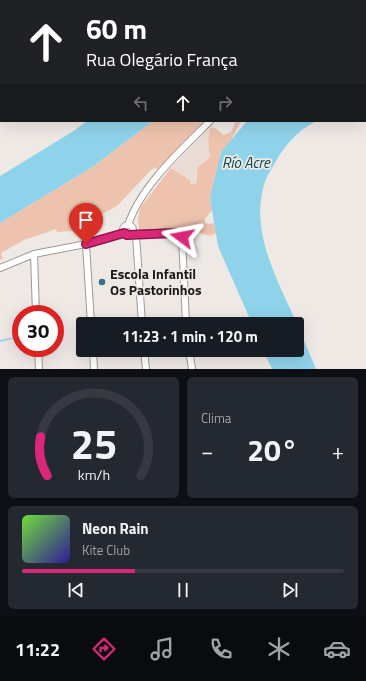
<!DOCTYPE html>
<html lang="es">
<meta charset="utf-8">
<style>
:root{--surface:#171b24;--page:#242831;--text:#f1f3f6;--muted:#9ea1a6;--line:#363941;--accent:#db2777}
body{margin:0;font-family:"Titillium Web",sans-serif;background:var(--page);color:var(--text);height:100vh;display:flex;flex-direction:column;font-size:15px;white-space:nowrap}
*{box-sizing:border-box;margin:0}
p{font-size:13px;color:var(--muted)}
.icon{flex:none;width:22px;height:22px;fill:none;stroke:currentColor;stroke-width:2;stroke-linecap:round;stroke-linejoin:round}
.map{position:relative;height:369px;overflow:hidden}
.details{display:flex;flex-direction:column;gap:8px;padding:8px;background:#0d0f14;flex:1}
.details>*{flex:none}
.guide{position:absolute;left:0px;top:0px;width:366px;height:122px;box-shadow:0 4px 16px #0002;background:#202124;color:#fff;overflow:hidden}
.speed{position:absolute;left:12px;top:305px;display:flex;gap:8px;font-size:20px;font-weight:700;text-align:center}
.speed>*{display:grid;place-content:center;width:52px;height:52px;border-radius:50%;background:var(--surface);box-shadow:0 4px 16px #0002;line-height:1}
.speed .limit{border:6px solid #d22;background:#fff;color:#111}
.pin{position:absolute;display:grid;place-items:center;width:34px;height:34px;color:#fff;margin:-41px -17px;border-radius:50% 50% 50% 0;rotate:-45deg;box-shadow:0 0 4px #0007}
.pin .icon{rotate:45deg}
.me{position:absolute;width:44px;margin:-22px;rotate:283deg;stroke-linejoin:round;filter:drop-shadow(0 0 3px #0008)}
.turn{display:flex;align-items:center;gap:14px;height:84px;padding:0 20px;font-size:18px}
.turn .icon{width:52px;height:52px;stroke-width:2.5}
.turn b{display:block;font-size:28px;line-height:34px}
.lanes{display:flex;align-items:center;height:38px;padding:0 20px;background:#0003;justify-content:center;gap:20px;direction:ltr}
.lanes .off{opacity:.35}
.big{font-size:30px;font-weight:700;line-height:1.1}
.details .tile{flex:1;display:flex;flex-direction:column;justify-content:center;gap:6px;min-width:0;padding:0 14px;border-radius:6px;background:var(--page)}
.details .dial{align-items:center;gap:0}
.dial svg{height:104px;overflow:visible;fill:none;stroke:var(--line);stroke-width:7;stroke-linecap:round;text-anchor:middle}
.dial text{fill:var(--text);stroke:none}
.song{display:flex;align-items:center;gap:12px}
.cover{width:48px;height:48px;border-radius:6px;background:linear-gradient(135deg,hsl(100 70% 55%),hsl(250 70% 35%))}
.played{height:4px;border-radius:2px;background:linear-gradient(90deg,var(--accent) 35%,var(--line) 35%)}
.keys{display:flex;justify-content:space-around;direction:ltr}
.heat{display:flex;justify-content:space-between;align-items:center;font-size:22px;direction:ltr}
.details .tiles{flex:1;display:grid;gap:8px;grid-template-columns:1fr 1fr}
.tile:last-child{grid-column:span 2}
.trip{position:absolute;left:76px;top:317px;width:228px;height:40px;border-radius:4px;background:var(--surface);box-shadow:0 4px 16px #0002;font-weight:700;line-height:40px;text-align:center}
.menu{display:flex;height:64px;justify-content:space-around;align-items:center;background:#090b0e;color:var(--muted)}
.menu .icon{width:28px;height:28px}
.menu .active{color:var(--accent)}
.menu b{font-size:18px;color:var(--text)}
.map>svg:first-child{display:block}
.built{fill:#eadcd5}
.green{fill:#edc3ae}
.water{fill:#8fd3ea}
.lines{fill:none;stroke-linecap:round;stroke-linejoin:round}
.stream{stroke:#8fd3ea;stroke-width:1.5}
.minor-casing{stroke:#9f9a97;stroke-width:8}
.primary-casing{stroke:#ae6f4d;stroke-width:10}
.minor{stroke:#fff;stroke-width:6}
.primary{stroke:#fdc4a5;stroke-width:9}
.route-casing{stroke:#8e194d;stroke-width:10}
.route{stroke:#db2777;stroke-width:7}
.poi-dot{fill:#337387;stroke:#efe9e6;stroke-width:1.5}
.labels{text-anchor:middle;stroke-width:3.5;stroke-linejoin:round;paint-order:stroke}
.poi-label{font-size:14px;font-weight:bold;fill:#1c1a19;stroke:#efe9e6;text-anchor:start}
.water-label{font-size:15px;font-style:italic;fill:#074555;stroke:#efe9e6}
</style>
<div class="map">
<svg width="366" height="369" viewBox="0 0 366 369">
<rect width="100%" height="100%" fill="#efe9e6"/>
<path class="built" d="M211,125L215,128H210L208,139L210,157L202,162L196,174V184H190L191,181L171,168Z"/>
<path class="green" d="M153,121H204L158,169L154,168L149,172L117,206L95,218L84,226L73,231L57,232L56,229L24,240L1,253L3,258L0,260V223L94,166Z
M236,121H241L230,142L221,152L210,198L212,210L205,219V223L209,224L214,223L216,233L210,236L191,230H139L138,219L140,208L171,168L191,181L190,184H196L198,167L210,157L208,139L210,128H215L224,135L231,132Z"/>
<path class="water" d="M87,121H153L94,166L0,223V176L72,132Z
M247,121H317C300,128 283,147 275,163C271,170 266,177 264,185C250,233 278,281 297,324H252L218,246L210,198L221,152Z
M297,324L316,369H272L263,350H297Z"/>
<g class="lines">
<path class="stream" d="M0,341L18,337"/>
<defs>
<path id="minor" d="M23,1L24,0
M361,1L362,0
M0,8H1
M365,42H366
M0,73L1,70
M123 230a5 5 0 1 1 10 0a5 5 0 1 1-10 0Z
M128,225C141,186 181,150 210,121
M132,234L175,233L182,237L186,324
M136,235L142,324
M86,244L91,324
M34,254L36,314
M0,268L34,254L86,244L124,233
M38,348L39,369
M93,350L94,369
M144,350L146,369
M189,350L192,369"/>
<path id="primary" d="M97,1L98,0
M107,1L108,0
M0,99H1
M0,110L1,109"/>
</defs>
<use href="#minor" class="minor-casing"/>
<use href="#primary" class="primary-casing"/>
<use href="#minor" class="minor"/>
<use href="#primary" class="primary"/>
</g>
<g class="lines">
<defs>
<path id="route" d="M86,244L124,233L127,235L175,233L182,237"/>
</defs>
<use href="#route" class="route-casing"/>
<use href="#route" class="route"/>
</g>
<circle class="poi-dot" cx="102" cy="282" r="4"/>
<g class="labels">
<g class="poi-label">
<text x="110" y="279">Escola Infantil<tspan x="110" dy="16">Os Pastorinhos</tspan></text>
</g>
<g class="water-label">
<text x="246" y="168">Río Acre</text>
</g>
</g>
</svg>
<div class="speed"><div class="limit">30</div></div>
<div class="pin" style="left:86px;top:244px;background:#d93025"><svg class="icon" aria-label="arrive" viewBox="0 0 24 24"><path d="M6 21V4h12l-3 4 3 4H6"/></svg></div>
<svg class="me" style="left:182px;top:237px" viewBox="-20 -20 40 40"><path d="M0-17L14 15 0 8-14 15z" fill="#db2777" stroke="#fff" stroke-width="4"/></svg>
<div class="trip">11:23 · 1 min · 120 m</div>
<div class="guide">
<div class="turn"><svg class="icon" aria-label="ahead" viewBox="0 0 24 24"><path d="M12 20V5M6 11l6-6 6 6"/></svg><div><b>60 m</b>Rua Olegário França</div></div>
<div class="lanes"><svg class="icon off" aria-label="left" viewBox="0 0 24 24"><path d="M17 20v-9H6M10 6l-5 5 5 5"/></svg><svg class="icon" aria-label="ahead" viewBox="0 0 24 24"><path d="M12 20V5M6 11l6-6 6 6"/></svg><svg class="icon off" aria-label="right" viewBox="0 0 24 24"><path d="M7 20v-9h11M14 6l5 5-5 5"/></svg></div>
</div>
</div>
<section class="details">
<div class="tiles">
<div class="tile dial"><svg viewBox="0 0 100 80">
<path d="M14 69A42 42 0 1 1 86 69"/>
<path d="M14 69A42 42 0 0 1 9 39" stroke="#db2777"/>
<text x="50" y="56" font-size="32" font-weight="700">25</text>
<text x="50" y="72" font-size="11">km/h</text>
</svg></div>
<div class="tile"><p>Clima</p>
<div class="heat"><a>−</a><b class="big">20°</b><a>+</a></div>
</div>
<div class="tile">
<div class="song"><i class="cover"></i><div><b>Neon Rain</b><p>Kite Club</p></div></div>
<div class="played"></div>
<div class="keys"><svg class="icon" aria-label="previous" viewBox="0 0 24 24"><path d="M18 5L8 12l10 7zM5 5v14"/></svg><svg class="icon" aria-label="pause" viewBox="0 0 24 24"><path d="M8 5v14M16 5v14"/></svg><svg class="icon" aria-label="next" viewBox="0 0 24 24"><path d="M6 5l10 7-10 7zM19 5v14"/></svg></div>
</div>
</div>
</section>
<nav class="menu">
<b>11:22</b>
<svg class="icon active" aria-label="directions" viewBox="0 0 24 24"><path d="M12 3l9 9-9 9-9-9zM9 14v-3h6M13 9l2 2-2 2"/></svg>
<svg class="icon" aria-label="music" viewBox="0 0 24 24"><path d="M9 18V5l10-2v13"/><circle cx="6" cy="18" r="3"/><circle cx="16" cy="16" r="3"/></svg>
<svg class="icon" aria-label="phone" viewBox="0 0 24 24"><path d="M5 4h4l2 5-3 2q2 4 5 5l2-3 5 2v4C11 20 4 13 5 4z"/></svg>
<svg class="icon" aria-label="climate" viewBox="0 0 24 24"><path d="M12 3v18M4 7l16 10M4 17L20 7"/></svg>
<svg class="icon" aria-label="car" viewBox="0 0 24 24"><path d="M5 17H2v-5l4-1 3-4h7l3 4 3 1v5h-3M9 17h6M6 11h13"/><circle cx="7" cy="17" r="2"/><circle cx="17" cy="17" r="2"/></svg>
</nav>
